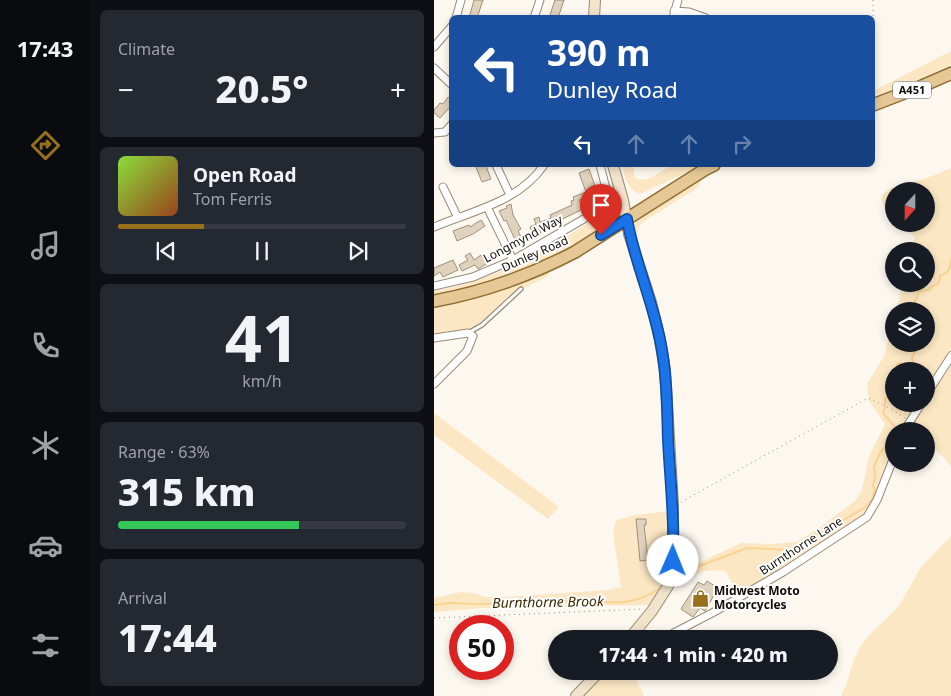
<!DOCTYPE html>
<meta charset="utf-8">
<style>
:root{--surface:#171b24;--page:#242831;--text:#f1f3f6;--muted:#9ea1a6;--line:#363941;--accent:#986f1b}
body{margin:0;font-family:"Noto Sans",sans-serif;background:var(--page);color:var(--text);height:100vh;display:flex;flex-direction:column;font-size:19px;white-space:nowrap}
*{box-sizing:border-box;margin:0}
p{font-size:16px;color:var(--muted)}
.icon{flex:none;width:28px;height:28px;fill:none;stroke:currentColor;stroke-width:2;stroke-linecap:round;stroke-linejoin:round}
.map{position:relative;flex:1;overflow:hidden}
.sheet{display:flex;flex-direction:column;gap:10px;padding:10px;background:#0d0f14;width:344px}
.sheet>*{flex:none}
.banner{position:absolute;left:15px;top:15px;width:426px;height:152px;border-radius:8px;box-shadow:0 2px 8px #0003;background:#1a4fa0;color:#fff;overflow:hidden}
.needle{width:32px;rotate:201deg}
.tools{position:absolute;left:451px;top:182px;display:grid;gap:10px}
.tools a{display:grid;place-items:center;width:50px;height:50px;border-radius:50%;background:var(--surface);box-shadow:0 2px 8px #0003;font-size:25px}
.speed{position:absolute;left:15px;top:615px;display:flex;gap:10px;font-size:25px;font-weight:700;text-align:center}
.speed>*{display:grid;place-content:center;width:65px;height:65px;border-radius:50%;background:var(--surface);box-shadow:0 2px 8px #0003;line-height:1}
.speed .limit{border:8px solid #d22;background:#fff;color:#111}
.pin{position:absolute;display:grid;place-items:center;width:42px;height:42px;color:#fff;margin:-51px -21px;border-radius:50% 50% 50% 0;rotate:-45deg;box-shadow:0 0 5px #0007}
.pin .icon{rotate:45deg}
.me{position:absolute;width:55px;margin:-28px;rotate:1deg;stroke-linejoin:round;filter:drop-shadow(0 0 4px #0008)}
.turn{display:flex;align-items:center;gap:18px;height:105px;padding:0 15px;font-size:22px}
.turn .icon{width:65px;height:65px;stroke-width:2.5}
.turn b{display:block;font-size:35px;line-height:42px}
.lanes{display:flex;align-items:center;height:48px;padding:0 15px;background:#0003;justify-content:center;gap:25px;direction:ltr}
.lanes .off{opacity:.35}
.big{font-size:38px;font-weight:800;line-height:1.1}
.sheet .card{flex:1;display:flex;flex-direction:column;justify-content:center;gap:8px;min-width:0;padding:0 18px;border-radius:8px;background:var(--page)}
.sheet .dial{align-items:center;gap:0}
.dial b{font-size:65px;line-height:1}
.song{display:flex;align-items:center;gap:15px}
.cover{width:60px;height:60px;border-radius:8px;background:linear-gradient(135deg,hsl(90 70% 55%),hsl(20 70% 35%))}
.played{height:5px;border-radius:2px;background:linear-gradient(90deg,var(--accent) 30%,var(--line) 30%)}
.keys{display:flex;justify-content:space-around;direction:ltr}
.heat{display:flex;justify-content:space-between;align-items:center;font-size:28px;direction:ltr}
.charge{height:8px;border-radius:4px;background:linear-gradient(90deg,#34c759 63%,var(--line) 0)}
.trip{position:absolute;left:114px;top:630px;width:290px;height:50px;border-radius:25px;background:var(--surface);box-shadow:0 2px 8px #0003;font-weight:800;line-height:50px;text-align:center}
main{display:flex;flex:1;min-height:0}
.menu{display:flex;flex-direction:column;width:90px;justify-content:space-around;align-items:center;background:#090b0e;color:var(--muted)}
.menu .icon{width:35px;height:35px}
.menu .selected{color:var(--accent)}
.menu b{font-size:22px;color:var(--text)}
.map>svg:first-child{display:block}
.green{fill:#fce7c4}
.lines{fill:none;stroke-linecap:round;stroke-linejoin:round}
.stream{stroke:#fad391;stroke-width:2}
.building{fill:#e0d2bc;stroke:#9e917c}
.service-casing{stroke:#988b77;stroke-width:5.5}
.minor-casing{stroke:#988b77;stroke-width:9}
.secondary-casing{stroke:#988b77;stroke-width:12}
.primary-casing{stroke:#8f6e34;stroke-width:14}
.path{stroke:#928d85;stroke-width:1;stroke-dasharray:1 4;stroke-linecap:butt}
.service{stroke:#fff;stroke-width:3}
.minor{stroke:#fff;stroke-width:7}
.secondary{stroke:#f2e4ca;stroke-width:10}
.primary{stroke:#e5c895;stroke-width:11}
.route-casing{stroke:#114b97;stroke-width:12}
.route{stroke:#1a73e8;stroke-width:9}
.labels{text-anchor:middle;stroke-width:4;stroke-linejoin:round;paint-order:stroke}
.shield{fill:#fff;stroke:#585450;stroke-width:1}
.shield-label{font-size:11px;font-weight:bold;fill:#100b05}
.street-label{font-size:12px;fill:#100b05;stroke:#fff}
.poi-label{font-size:12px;font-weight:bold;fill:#100b05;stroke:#fff;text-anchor:start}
.water-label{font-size:14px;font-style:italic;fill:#3c2902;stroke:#fff}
</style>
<main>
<nav class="menu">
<b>17:43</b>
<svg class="icon selected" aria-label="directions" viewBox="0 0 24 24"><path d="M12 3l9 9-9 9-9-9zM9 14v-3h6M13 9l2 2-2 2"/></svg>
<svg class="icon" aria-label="music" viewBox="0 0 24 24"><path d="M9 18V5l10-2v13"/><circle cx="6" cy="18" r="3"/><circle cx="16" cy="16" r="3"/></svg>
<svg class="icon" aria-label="phone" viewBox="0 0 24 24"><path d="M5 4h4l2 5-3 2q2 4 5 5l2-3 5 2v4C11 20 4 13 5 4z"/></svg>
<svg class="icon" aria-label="climate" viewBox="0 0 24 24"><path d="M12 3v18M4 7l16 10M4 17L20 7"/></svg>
<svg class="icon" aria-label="car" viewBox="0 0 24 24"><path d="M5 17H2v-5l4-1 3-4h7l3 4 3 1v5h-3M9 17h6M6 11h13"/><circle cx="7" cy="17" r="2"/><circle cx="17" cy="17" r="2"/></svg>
<svg class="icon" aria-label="filters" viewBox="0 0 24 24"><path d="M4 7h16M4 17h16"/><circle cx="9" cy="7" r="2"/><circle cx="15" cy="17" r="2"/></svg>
</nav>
<section class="sheet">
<div class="card"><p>Climate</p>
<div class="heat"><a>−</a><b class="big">20.5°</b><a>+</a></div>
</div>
<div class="card">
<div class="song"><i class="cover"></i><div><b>Open Road</b><p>Tom Ferris</p></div></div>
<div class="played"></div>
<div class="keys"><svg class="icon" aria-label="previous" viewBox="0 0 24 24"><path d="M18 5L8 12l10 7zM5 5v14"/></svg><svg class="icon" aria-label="pause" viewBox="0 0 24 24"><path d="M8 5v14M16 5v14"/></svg><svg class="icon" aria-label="next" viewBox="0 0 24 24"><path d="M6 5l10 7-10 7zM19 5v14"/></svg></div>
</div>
<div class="card dial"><b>41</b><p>km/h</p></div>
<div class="card"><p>Range · 63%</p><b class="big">315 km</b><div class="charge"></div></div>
<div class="card"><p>Arrival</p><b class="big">17:44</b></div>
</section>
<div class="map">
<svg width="518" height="696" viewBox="0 0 518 696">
<rect width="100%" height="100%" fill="#fdf8ef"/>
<path class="green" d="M517,51V65L439,100V91Z
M188,165H199L201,178C215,184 225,171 237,166C245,163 259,165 268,165L206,194C193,189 191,177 188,165Z
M517,168V347L493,391L492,371H460V404H483L466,431H460V447L442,497L431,515L407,529L344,572L306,595L291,571C273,568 254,576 239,584L243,556L246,564L245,572L307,543L338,544L362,542L382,530L421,501L428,490L435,456L451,424L435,401L433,384L450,356L460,319V344H492V311H462L469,284H492V251H477L481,237L464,224H492V191H460V221L453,213L447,198C454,184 473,185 486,180C497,177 507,172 517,168Z
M268,179L265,187L209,222L205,227L202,240L198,230L203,219L234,198Z
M182,190L186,205L182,218L123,255L78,276L0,297V291C64,280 120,246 173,211L179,204Z
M116,272L114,276L89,289L85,288C69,302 53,322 32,330C22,333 10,334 0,335V304L63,289Z
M517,361V466L493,440L492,431H484L477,426L490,404H492L493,399Z
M0,413L125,507L114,519L0,435Z
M235,511V562L230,583L217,605L50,608L0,612V598L27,592L40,593L51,597H73L173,590L187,587L179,533L182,520L201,515Z
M517,536V696H407L412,685L419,662L427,645L436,634L465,606L487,567Z
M171,671H198L210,696H148Z"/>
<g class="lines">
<path class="stream" d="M478,311L485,291L496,290L497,287L505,283L506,276L514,272L518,256
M461,371L463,365L465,363L473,366L479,364L478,357L481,352V344
M460,393L451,399V406L449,413L462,428L460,431
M241,578L255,570L313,548L354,550L361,548L377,535L398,530L408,521L433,506L438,499L441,490L439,485L441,478L440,467L446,453L456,441V437L460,432
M0,605L16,603L46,604L154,600C182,604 200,605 225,589"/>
</g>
<path class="building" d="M40,0H49L43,18H35Z
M121,0H130L124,18H115Z
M14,97L18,100V105L6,118L0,113V110L6,103L9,104Z
M41,165H55L52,166L57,179L48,182Z
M155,169L166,200L163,201L164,203L157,206L154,197L145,200L149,209L106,230L107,233L100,236L96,227L102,224L100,219L105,217L106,222L117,218L116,215L138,205L137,201L140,200L139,197L152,192L145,173Z
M77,204L79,215L87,229L84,231L89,241L83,244L72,220L70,221L65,211L73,208L72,206Z
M47,220L51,226L39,234L23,241L19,231L35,225L36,227Z
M36,253L40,260L47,255L50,259L55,257L57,261L44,269L41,265L28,271L25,265L34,260L31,256Z
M19,260L24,270L9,277L6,272L0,276V268Z
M202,519H212V525H210L214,560L206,561Z
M273,581L284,588L271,611L266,608L259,617L247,609L264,582L270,585Z"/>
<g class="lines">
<defs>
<path id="service" d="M34,333L48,325L87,289"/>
<path id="minor" d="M240,11L255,12L272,18
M22,18L27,0
M100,18L106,0
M239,18L244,0
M0,47L18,26
M0,68L18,85
M0,133L11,132L18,124
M62,165L76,195
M9,187L24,218
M53,207L79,260
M0,227C38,211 85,202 110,165
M0,286L39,277L79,260L167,209L175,200L166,165
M0,338L34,333L39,336L33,351L0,384
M492,395L518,355
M470,431L487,404
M228,639L280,612L349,572L433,517L443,500L460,457"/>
<path id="secondary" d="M160,18L161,0
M179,165L189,200L195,234L217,302L226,340L231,370L239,505V561L234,586L218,611L195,639
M142,696L166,671"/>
<path id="primary" d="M439,105L488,86L518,73
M0,301C50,292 97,275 141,252L270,170L280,165"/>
</defs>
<use href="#service" class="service-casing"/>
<use href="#minor" class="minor-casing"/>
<use href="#secondary" class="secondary-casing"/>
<use href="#primary" class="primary-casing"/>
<path class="path" d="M439,0L440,94
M247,502L434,398L459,410L471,418
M0,618L209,609"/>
<use href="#service" class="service"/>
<use href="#minor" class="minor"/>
<use href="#secondary" class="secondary"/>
<use href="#primary" class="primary"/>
</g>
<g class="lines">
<defs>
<path id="route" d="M167,235L193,219C200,260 218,299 226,340C233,373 233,406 234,439C236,480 241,520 239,561"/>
</defs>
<use href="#route" class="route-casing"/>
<use href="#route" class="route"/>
</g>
<defs>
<symbol id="shop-bare" viewBox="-9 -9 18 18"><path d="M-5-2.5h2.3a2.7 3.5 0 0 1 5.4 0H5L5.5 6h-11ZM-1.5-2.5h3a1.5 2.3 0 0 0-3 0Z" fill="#986f1b" stroke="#fff" stroke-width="2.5" paint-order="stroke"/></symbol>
</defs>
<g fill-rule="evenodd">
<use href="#shop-bare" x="254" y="586" width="25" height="25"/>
</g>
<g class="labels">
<rect class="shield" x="459" y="81.5" width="38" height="17" rx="4"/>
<g class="shield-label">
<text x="478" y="94">A451</text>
</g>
<g class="street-label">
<text transform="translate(89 239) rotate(-28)" y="4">Longmynd Way</text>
<text transform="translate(101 254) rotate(-24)" y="4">Dunley Road</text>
<text transform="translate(367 546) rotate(-33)" y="4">Burnthorne Lane</text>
</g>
<g class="poi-label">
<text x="280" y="595">Midwest Moto<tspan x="280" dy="14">Motorcycles</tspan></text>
</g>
<g class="water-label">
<text transform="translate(114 602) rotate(-1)" y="5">Burnthorne Brook</text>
</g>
</g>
</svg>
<div class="tools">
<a><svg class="needle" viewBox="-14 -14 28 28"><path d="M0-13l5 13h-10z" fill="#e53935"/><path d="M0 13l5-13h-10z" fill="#9ea1a6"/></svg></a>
<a><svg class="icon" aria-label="search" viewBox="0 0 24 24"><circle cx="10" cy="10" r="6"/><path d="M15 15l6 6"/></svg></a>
<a><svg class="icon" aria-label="layers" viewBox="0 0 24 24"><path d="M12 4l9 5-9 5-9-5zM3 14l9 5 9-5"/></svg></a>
<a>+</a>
<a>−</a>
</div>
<div class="speed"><div class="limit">50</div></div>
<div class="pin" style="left:167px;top:235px;background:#d93025"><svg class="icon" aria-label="arrive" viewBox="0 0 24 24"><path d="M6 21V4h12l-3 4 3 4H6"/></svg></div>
<svg class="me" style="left:239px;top:561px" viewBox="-20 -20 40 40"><circle r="19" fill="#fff"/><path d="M0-13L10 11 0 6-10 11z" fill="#1a73e8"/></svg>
<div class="trip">17:44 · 1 min · 420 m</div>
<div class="banner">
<div class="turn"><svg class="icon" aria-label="left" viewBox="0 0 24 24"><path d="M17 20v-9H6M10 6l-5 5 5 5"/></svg><div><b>390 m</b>Dunley Road</div></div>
<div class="lanes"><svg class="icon" aria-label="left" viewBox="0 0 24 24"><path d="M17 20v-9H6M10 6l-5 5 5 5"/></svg><svg class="icon off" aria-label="ahead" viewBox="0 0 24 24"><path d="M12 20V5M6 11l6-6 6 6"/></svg><svg class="icon off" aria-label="ahead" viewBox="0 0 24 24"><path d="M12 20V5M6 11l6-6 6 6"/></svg><svg class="icon off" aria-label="right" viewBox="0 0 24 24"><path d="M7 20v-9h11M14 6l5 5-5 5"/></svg></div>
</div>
</div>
</main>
